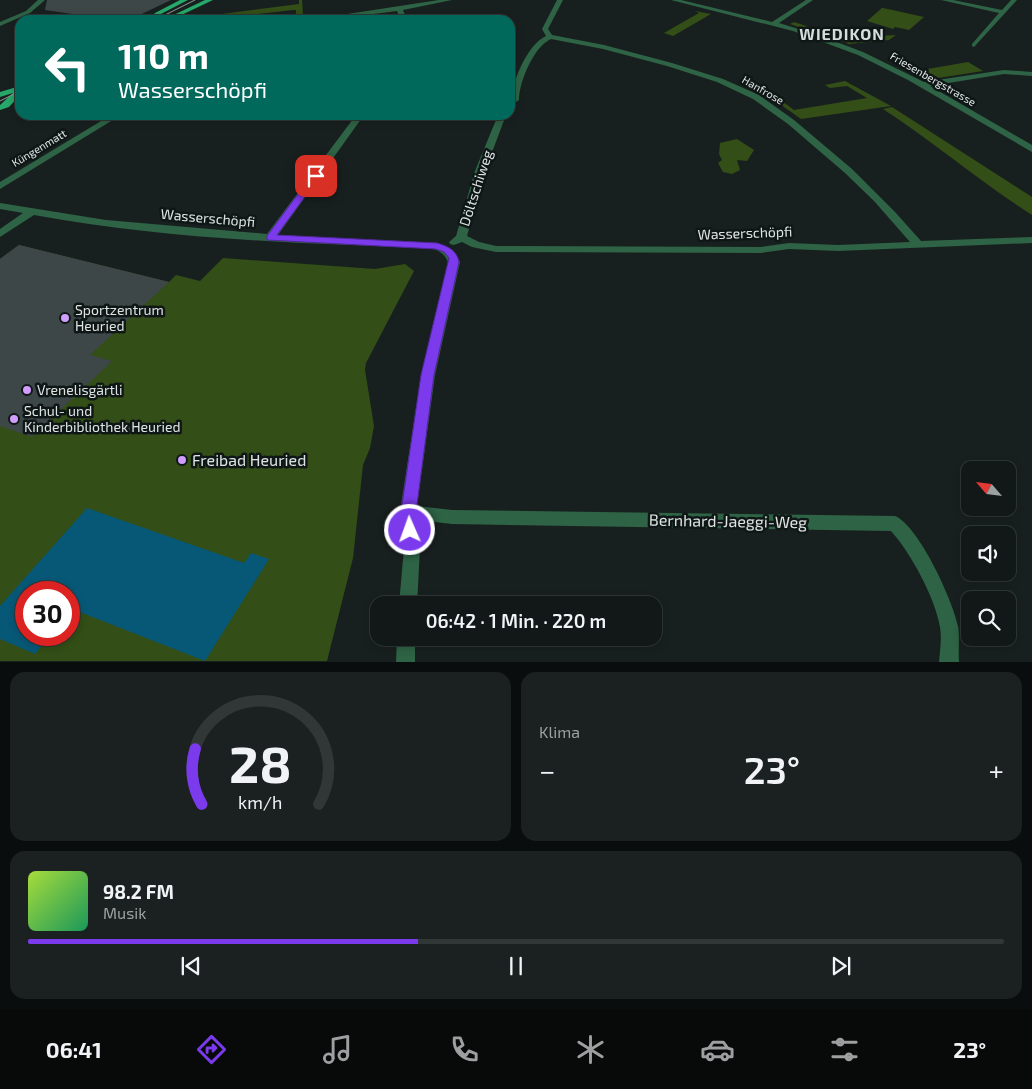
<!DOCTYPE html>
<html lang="de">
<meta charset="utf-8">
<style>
:root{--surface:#121817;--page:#1b2120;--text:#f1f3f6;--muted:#9ca0a1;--line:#313736;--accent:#7c3aed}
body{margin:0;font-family:"Exo 2",sans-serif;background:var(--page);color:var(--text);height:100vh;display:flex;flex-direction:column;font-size:19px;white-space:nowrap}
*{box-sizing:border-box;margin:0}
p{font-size:16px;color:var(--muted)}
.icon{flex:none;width:28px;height:28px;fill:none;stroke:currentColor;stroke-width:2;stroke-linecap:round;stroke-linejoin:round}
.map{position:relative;height:662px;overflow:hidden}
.side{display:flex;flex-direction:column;gap:10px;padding:10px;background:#0a0d0d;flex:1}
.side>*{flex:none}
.hud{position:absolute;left:15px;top:15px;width:500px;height:105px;border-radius:15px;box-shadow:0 2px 8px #0003,0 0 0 1px var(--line);background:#00695c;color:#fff;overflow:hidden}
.needle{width:32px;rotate:298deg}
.tools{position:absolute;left:961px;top:461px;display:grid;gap:10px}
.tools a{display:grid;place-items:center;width:55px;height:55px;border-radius:10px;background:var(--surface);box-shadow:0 2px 8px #0003,0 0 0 1px var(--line);font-size:25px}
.speed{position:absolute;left:15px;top:581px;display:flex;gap:10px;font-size:25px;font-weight:700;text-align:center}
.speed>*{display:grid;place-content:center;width:65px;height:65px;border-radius:50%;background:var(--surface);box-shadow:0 2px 8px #0003,0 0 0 1px var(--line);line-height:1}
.speed .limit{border:8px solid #d22;background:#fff;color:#111}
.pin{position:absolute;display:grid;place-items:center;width:42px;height:42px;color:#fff;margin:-21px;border-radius:10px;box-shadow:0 2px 8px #0006}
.me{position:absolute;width:55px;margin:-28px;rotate:358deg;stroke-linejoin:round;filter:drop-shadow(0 0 4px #0008)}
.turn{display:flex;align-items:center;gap:18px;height:105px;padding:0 20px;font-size:22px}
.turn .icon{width:65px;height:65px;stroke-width:2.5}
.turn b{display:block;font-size:35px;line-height:42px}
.big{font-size:38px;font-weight:600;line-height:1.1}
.side .tile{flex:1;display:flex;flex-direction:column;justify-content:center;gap:8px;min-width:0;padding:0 18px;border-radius:15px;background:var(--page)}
.side .dial{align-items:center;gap:0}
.dial svg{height:130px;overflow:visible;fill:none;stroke:var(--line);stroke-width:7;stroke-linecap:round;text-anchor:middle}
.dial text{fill:var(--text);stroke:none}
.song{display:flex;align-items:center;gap:15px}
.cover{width:60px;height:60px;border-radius:8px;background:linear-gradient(135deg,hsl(80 70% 55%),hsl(150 70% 35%))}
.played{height:5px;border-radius:2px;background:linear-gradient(90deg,var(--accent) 40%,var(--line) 40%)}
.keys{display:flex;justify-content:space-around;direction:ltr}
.heat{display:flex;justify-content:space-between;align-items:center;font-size:28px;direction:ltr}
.side .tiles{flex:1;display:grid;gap:10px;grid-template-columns:1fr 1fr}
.tile:last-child{grid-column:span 2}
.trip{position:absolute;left:370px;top:596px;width:292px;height:50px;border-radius:15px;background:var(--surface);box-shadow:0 2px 8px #0003,0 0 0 1px var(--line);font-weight:600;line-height:50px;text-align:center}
.dock{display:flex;height:80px;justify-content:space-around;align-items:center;background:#070a09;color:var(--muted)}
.dock .icon{width:35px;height:35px}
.dock .active{color:var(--accent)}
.dock b{font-size:22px;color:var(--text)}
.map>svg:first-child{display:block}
.green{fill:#334e16;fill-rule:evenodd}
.water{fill:#075877}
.building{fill:#3e4748}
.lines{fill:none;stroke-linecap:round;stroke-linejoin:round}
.minor{fill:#2e6345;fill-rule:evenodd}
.major{fill:#27a769;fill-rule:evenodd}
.tram{stroke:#939998;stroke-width:1}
.route{fill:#7c3aed;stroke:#51269a}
.poi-dot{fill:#d19dfe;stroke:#0f1716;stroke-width:2}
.labels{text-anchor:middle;stroke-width:5;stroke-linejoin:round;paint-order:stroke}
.far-street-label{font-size:11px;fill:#dfe4e3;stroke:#0f1716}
.street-label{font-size:14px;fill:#dfe4e3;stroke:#0f1716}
.poi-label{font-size:14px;fill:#dfe4e3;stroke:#0f1716;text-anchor:start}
.far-district-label{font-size:16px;font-weight:bold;letter-spacing:1px;fill:#d3dedc;stroke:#0f1716}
.near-poi-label{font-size:16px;fill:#dfe4e3;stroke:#0f1716;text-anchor:start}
.near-street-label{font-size:16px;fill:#dfe4e3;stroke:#0f1716}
</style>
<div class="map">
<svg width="1032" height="662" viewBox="0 0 1032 662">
<rect width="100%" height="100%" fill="#18201f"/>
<path class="green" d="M299,0H302L303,16L295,20H269L296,17V10H293L214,19V15L299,4Z
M882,8H883L924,17L909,30L895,27L893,29L867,21Z
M695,11L711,14L673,36L664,33L699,13Z
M794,22L843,38L896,35L889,40L849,44L790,24Z
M968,62L983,71L925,80L910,72Z
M845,81L891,106L801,119L770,97L775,96L794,110L867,98L847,86L830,88L825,85Z
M892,107L1032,197V215C980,182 934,142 883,109Z
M737,139L754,150L747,161L737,160L740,170L732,174L723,172L718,163L722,160L719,154L720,143Z
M19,245L169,282L176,275L200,281L223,258L375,269L405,264L414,271L366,363L365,370L374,426L370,448L363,465L353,558L327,661H0V259ZM26,592H69V635H26Z"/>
<path class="water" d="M87,508L244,563L251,553L269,559L205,661L72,609L69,613V592H26V635H51L35,654L0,639V606Z"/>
<path class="building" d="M47,0H171L129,20H113L45,10Z
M19,245L169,282L90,355L112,361L32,437L0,426V259Z"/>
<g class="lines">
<path class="minor" d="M38,0H45L30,13L0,26V22L26,11Z
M439,0H452L403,10L407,20H401L397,11L326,20H308Z
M557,0H563L548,29L552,35L604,45L672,63L723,79L759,95L794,120L852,169L895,212L921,241L1032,237V243L838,251L789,249L761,253L496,252L472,247L462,242L454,245L450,244L449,242L456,236L475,171L498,115H506L485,171L467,236L479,242L496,246L761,247L789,243L838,245L910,242L874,201L845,173L788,124L753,99L717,82L667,66L603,49L551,39C534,46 519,82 519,100L510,106C510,86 527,44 546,36L542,29Z
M671,0H681L772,22L806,0H813L779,23L818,35L863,52L924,82L1004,70L1032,72V76L1004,74L930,86L1032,145V152L908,80L858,55L793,31Z
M941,0H953L1002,10L1011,0H1017L974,47L972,46V44L999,13Z
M111,115H121L0,189V182Z
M356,115H364L278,235L437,243L453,250L460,262L435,375L417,506L452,510L895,516C919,526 953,601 958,626C960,637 958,650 959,662H939C940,650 942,638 940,627C935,598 911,553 891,531L452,524L417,520L420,548L417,605H399L404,548L400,512L421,375L448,262C443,251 436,249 425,248C294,243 163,239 34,215L0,237V229L23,213L0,209V203L106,220L267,234Z
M397,638H415V662H396Z"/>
<path class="major" d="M180,0H188L159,15L155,20H149L155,13Z
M205,0H213L171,20H163Z
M20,86V95L9,107L0,110V105L13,93L0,97V92Z"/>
<path class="tram" d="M155,20L195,0
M0,101L20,91"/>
</g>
<path class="route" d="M316,174L320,176L277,235L437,243C447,246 457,250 459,262L434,375L416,512L417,530L415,535L410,537L405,535L401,512L421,375L449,258L444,252L436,249L267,240V236L312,175Z"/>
<g class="poi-dot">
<circle cx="65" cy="318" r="5"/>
<circle cx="27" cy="390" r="5"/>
<circle cx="14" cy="419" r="5"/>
<circle cx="182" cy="460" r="5"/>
</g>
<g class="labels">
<g class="far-street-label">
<text transform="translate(933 79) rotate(30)" y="4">Friesenbergstrasse</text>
<text transform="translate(763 90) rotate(30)" y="4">Hanfrose</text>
<text transform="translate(39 148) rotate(-31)" y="4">Küngenmatt</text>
</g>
<g class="street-label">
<text transform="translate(476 188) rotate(-72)" y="5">Döltschiweg</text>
<text transform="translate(208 218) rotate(5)" y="5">Wasserschöpfi</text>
<text transform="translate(745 233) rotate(-2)" y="5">Wasserschöpfi</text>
</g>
<g class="poi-label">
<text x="75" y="315">Sportzentrum<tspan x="75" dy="16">Heuried</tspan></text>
<text x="37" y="395">Vrenelisgärtli</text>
<text x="24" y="416">Schul- und<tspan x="24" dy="16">Kinderbibliothek Heuried</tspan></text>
</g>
<g class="far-district-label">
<text x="842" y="40">WIEDIKON</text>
</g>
<g class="near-poi-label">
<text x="192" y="466">Freibad Heuried</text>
</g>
<g class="near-street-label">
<text transform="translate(728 521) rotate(1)" y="6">Bernhard-Jaeggi-Weg</text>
</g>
</g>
</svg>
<div class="tools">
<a><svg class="needle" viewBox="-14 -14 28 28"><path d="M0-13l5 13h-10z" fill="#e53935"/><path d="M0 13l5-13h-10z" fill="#9ca0a1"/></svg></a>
<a><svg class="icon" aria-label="sound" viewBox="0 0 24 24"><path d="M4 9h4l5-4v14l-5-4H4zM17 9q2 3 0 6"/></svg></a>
<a><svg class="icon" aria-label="search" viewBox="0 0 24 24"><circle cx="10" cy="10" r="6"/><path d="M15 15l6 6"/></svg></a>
</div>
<div class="speed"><div class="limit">30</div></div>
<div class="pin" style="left:316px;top:176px;background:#d93025"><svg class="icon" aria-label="arrive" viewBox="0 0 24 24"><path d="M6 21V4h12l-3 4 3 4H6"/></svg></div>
<svg class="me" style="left:410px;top:530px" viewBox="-20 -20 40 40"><circle r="17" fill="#7c3aed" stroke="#fff" stroke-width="3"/><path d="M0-11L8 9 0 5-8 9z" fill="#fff"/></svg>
<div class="trip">06:42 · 1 Min. · 220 m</div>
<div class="hud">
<div class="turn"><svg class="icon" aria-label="left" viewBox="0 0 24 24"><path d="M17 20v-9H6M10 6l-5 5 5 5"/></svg><div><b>110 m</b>Wasserschöpfi</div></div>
</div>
</div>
<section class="side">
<div class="tiles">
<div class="tile dial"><svg viewBox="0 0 100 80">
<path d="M14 69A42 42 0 1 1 86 69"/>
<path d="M14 69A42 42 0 0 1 10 35" stroke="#7c3aed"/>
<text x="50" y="56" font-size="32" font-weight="700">28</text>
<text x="50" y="72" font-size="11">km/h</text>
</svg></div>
<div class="tile"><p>Klima</p>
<div class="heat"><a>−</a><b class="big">23°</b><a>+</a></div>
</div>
<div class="tile">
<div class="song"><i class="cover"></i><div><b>98.2 FM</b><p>Musik</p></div></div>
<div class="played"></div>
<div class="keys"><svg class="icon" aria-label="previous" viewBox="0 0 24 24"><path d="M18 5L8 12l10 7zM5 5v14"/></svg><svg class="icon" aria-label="pause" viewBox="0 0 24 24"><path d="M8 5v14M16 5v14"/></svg><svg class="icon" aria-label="next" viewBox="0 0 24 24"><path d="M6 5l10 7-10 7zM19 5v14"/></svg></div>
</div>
</div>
</section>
<nav class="dock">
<b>06:41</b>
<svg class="icon active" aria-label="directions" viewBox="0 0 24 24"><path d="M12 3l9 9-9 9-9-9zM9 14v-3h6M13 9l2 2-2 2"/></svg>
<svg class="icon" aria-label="music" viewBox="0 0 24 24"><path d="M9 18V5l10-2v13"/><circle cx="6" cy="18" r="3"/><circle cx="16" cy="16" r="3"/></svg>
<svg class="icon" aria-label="phone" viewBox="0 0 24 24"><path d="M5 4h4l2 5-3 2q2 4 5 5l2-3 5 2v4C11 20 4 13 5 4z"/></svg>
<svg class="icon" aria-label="climate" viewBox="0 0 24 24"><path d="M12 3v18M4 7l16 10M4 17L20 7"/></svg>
<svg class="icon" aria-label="car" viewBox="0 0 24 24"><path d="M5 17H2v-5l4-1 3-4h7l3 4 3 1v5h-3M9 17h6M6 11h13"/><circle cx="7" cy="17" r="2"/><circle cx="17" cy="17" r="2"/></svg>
<svg class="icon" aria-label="filters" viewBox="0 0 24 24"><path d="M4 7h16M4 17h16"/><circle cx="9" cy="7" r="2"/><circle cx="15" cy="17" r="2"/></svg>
<b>23°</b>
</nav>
